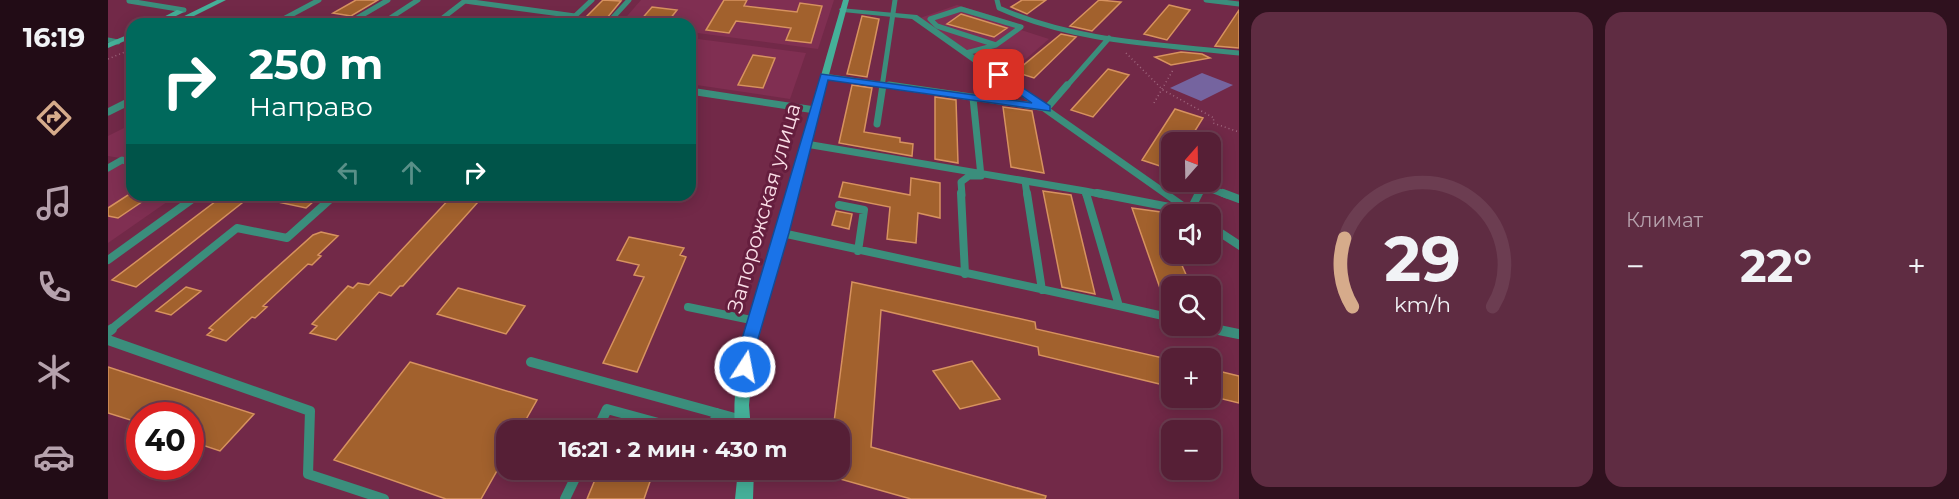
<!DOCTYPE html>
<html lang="ru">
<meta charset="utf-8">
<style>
:root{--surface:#561f36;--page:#5f2c42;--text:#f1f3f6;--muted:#b6a2ad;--line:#6c3d51;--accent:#d6ab8b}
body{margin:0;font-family:Montserrat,sans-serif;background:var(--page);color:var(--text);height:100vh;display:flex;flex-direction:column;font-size:22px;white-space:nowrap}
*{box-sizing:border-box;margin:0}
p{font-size:20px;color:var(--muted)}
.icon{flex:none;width:33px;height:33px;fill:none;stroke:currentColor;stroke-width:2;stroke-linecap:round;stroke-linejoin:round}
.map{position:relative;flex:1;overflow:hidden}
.details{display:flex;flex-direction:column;gap:12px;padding:12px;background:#2f111e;width:720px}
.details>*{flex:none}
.guide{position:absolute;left:18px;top:18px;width:570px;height:183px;border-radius:18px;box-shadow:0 3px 15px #0003,0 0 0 2px var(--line);background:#00695c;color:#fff;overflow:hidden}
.needle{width:39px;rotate:20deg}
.fabs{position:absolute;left:1053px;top:132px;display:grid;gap:12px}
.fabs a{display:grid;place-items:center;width:60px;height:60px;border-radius:12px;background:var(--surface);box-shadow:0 3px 15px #0003,0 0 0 2px var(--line);font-size:30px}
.speed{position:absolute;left:18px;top:402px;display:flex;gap:12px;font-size:30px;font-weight:700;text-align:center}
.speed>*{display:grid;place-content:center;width:78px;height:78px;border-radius:50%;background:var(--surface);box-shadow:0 3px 15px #0003,0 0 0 2px var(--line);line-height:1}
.speed .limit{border:9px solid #d22;background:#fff;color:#111}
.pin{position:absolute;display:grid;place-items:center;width:51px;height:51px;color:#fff;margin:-26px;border-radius:12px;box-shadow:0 3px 9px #0006}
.me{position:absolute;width:66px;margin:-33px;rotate:11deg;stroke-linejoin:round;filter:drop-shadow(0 0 4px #0008)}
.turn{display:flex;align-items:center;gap:21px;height:126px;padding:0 24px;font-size:27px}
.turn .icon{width:78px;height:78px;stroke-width:2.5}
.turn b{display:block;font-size:42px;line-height:51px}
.lanes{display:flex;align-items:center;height:57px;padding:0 24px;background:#0003;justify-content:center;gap:30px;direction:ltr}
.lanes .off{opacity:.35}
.big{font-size:45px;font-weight:700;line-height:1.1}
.details .widget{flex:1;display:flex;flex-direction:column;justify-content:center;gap:9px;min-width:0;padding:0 21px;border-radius:18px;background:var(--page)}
.details .dial{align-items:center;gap:0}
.dial svg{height:156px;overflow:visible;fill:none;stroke:var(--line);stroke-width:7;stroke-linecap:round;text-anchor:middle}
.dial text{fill:var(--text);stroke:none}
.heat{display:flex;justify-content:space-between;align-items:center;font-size:33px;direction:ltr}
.details .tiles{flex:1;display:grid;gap:12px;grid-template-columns:repeat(2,1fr)}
.trip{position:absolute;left:388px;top:420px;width:354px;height:60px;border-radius:18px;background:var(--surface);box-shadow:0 3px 15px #0003,0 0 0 2px var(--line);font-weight:700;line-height:60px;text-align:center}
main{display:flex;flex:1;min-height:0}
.menu{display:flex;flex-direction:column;width:108px;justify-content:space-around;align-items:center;background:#220c16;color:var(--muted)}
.menu .icon{width:42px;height:42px}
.menu .selected{color:var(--accent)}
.menu b{font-size:27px;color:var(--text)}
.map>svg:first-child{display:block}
.built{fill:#802f52}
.green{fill:#75649f}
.building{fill:#a2612d;stroke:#d7925f;stroke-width:1.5}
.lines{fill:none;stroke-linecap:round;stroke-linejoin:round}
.path{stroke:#a0677e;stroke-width:1.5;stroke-dasharray:1 3;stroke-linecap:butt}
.lane-far3{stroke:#3b8e7c;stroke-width:5}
.lane-far2{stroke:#3b8e7c;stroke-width:7}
.lane-far1{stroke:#3b8e7c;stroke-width:8}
.lane{stroke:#3b8e7c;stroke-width:10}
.street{fill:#3b8e7c;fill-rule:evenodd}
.secondary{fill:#45b099;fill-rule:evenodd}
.route{fill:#1a73e8;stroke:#114b97;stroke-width:1.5}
.labels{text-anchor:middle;stroke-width:6;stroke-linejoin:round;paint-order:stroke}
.street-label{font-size:21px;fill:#fadee7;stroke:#651e3e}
</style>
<main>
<nav class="menu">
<b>16:19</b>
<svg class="icon selected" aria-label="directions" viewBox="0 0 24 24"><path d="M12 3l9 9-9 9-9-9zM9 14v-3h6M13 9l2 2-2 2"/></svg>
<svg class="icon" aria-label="music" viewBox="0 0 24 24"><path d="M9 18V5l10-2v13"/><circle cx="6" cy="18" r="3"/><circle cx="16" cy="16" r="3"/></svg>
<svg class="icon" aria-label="phone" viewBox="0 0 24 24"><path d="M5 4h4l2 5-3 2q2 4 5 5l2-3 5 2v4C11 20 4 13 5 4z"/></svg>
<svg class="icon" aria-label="climate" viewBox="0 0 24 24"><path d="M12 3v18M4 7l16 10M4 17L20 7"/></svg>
<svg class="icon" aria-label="car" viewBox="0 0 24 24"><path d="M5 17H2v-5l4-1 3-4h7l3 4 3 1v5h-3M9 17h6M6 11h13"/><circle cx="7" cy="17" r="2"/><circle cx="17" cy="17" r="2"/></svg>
</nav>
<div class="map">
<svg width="1131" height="499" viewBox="0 0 1131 499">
<rect width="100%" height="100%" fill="#722948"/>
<path class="built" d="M533,0H726L710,49L582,32V24L513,23Z
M849,5L917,26L913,30L941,39L905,70L881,65L812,18Z
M582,38L698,53L682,99L582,84Z
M24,124V195H69L0,243V166L12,158L0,156V136Z"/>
<path class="green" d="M1094,73L1125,85L1093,101L1062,88Z"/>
<path class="building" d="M248,0H270L243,16L225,13Z
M495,0L513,1L494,24H471Z
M616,0H639L636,6L689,12L692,3L714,6L703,43L678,40L683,28L628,21L621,33L598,30Z
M914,0H938L919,14L903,7Z
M991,0L1013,2L984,31L962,26Z
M1061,5L1082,10L1059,40L1036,34Z
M544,7L569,10L558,24L531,22Z
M1131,10V48L1107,46Z
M853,14L899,28L886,37L839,24Z
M754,16L771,19L759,77L739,74Z
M953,34L968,37L926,78L907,72Z
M1073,52L1094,54L1102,58L1063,65L1047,57Z
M645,55L667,58L655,88L630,85Z
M1000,69L1021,75L985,117L963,110Z
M744,85L764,88L756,132L792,138V142L805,144L804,156L731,143Z
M827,97L848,100L850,163L827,159Z
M895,107L924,111L936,173L903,167Z
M1067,109L1095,118L1080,142H1064V170L1034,160Z
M803,178L832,183V218L810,213L808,243L779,239L782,207L731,197L735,182L802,195Z
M935,191L963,195L987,294L954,287Z
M20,195H44L10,218L0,216V208Z
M116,195H144L28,287L4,280Z
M160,195H213L198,208L160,200Z
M344,196L370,202L295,286H292L283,296L271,292L228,340L202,333L209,326L204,324L240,286L245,288L250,283L261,285Z
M1024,208L1053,212L1064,239V254H1069L1083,286H1064V311H1060Z
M728,211L744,214L741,229L724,225Z
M213,232L230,236L210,255L213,256L204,265L200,264L155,306L159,307L147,318L144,317L118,341L99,335L105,330L101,328L205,235Z
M521,237L576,248L572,255L578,257L529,372L495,363L536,277L526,275L531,265L509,260Z
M744,282L927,322L928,329L1064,360V387L931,355L930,347L773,310L763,447L938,496L937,499H803L732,479V430H725Z
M78,287L93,291L63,315L48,311Z
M350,288L417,306L398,334L329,314Z
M864,361L892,399L852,409L825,371Z
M302,362L429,400L412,430H399V453L373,499H338L226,460Z
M0,367L146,414L112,451L82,441V416H32V423L0,413Z
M1102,369L1131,376V403L1102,396Z
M491,470H546L536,499H479Z"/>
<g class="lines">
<path class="path" d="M27,24L38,19
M1018,53L1055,90L1106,118L1105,123L1131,132
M0,59L24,49
M1046,103L1065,70"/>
<path class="lane-far3" d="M24,0L21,1L76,10
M889,0L891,8C967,42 1049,44 1131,53
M1098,0L1131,4
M357,1L467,16L484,0
M853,9L913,27L888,45L829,26L822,19Z
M166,24L211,0
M239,24L280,0
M273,24L310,0
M327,24L358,0
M499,24L521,0
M0,40L10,42
M858,53L888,45
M716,76L791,87
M774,87L787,0
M958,87L1001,38"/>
<path class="lane-far2" d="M781,85L939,108L959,85
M582,91L707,110
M0,112L24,100
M769,124L775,85
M698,144L977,191L978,195
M0,168L14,160L24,163
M917,181L919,195
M977,191L997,195
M854,195L853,182L861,176H873L865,98
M1090,195L1095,186L1119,195"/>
<path class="lane-far1" d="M853,193L857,274
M919,193L934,290
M978,193L1011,306L1064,318
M989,193L1082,211L1091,193
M1115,193L1131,199
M731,205L756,210L750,251
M674,233L1011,306
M0,260L90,195
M580,307L648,321
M1095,326L1113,330
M2,330L129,228L179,238L227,195"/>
<path class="lane" d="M1106,329L1131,334
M0,332L4,329
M0,340L202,411L200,474L276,499
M423,362L634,420
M489,430L499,409L576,430
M604,430L609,413
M457,499L471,470"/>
<path class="street" d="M732,8L809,15L1093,214H1080L804,19L735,12L731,10Z
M1102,221L1131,240V250L1102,231Z"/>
<path class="secondary" d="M109,0H118L70,24H60Z
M735,0H741L646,355L641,405L643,430H627C622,360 650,296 669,230C692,153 712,76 735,0Z
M69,10L76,12L52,24H42Z
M24,33V38L0,48V43Z
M630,470H646L645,499H627Z"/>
</g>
<path class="route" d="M891,72L942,106V111L720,80L681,233L647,349L642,372H631L628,367L631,349L713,74L924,103L887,77L886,75Z"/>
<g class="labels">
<g class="street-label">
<text transform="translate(656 208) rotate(-74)" y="7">Запорожская улица</text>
</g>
</g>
</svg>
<div class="fabs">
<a><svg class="needle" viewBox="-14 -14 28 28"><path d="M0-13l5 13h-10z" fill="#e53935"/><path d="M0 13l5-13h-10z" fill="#b6a2ad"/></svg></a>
<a><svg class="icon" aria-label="sound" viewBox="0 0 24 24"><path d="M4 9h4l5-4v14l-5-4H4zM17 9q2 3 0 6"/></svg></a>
<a><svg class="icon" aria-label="search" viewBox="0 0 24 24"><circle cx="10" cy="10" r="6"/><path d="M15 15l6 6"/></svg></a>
<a>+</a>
<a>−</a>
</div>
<div class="speed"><div class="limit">40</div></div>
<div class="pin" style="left:891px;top:75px;background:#d93025"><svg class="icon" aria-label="arrive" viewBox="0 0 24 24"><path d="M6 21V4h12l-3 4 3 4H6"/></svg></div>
<svg class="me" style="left:637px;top:367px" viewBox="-20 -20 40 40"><circle r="17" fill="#1a73e8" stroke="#fff" stroke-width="3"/><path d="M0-11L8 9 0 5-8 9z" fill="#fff"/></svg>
<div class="trip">16:21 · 2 мин · 430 m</div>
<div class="guide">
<div class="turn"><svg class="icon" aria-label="right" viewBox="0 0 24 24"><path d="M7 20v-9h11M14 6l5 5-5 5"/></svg><div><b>250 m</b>Направо</div></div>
<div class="lanes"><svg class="icon off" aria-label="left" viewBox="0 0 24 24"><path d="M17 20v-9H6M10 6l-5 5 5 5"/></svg><svg class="icon off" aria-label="ahead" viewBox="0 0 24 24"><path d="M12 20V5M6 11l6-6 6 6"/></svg><svg class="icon" aria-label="right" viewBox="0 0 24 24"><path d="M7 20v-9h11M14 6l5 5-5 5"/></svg></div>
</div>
</div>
<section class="details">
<div class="tiles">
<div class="widget dial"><svg viewBox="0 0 100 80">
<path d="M14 69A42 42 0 1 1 86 69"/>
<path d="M14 69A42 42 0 0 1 10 34" stroke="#d6ab8b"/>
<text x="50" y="56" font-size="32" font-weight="700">29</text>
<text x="50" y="72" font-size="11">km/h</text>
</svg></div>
<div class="widget"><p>Климат</p>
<div class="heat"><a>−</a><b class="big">22°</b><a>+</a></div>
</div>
</div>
</section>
</main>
